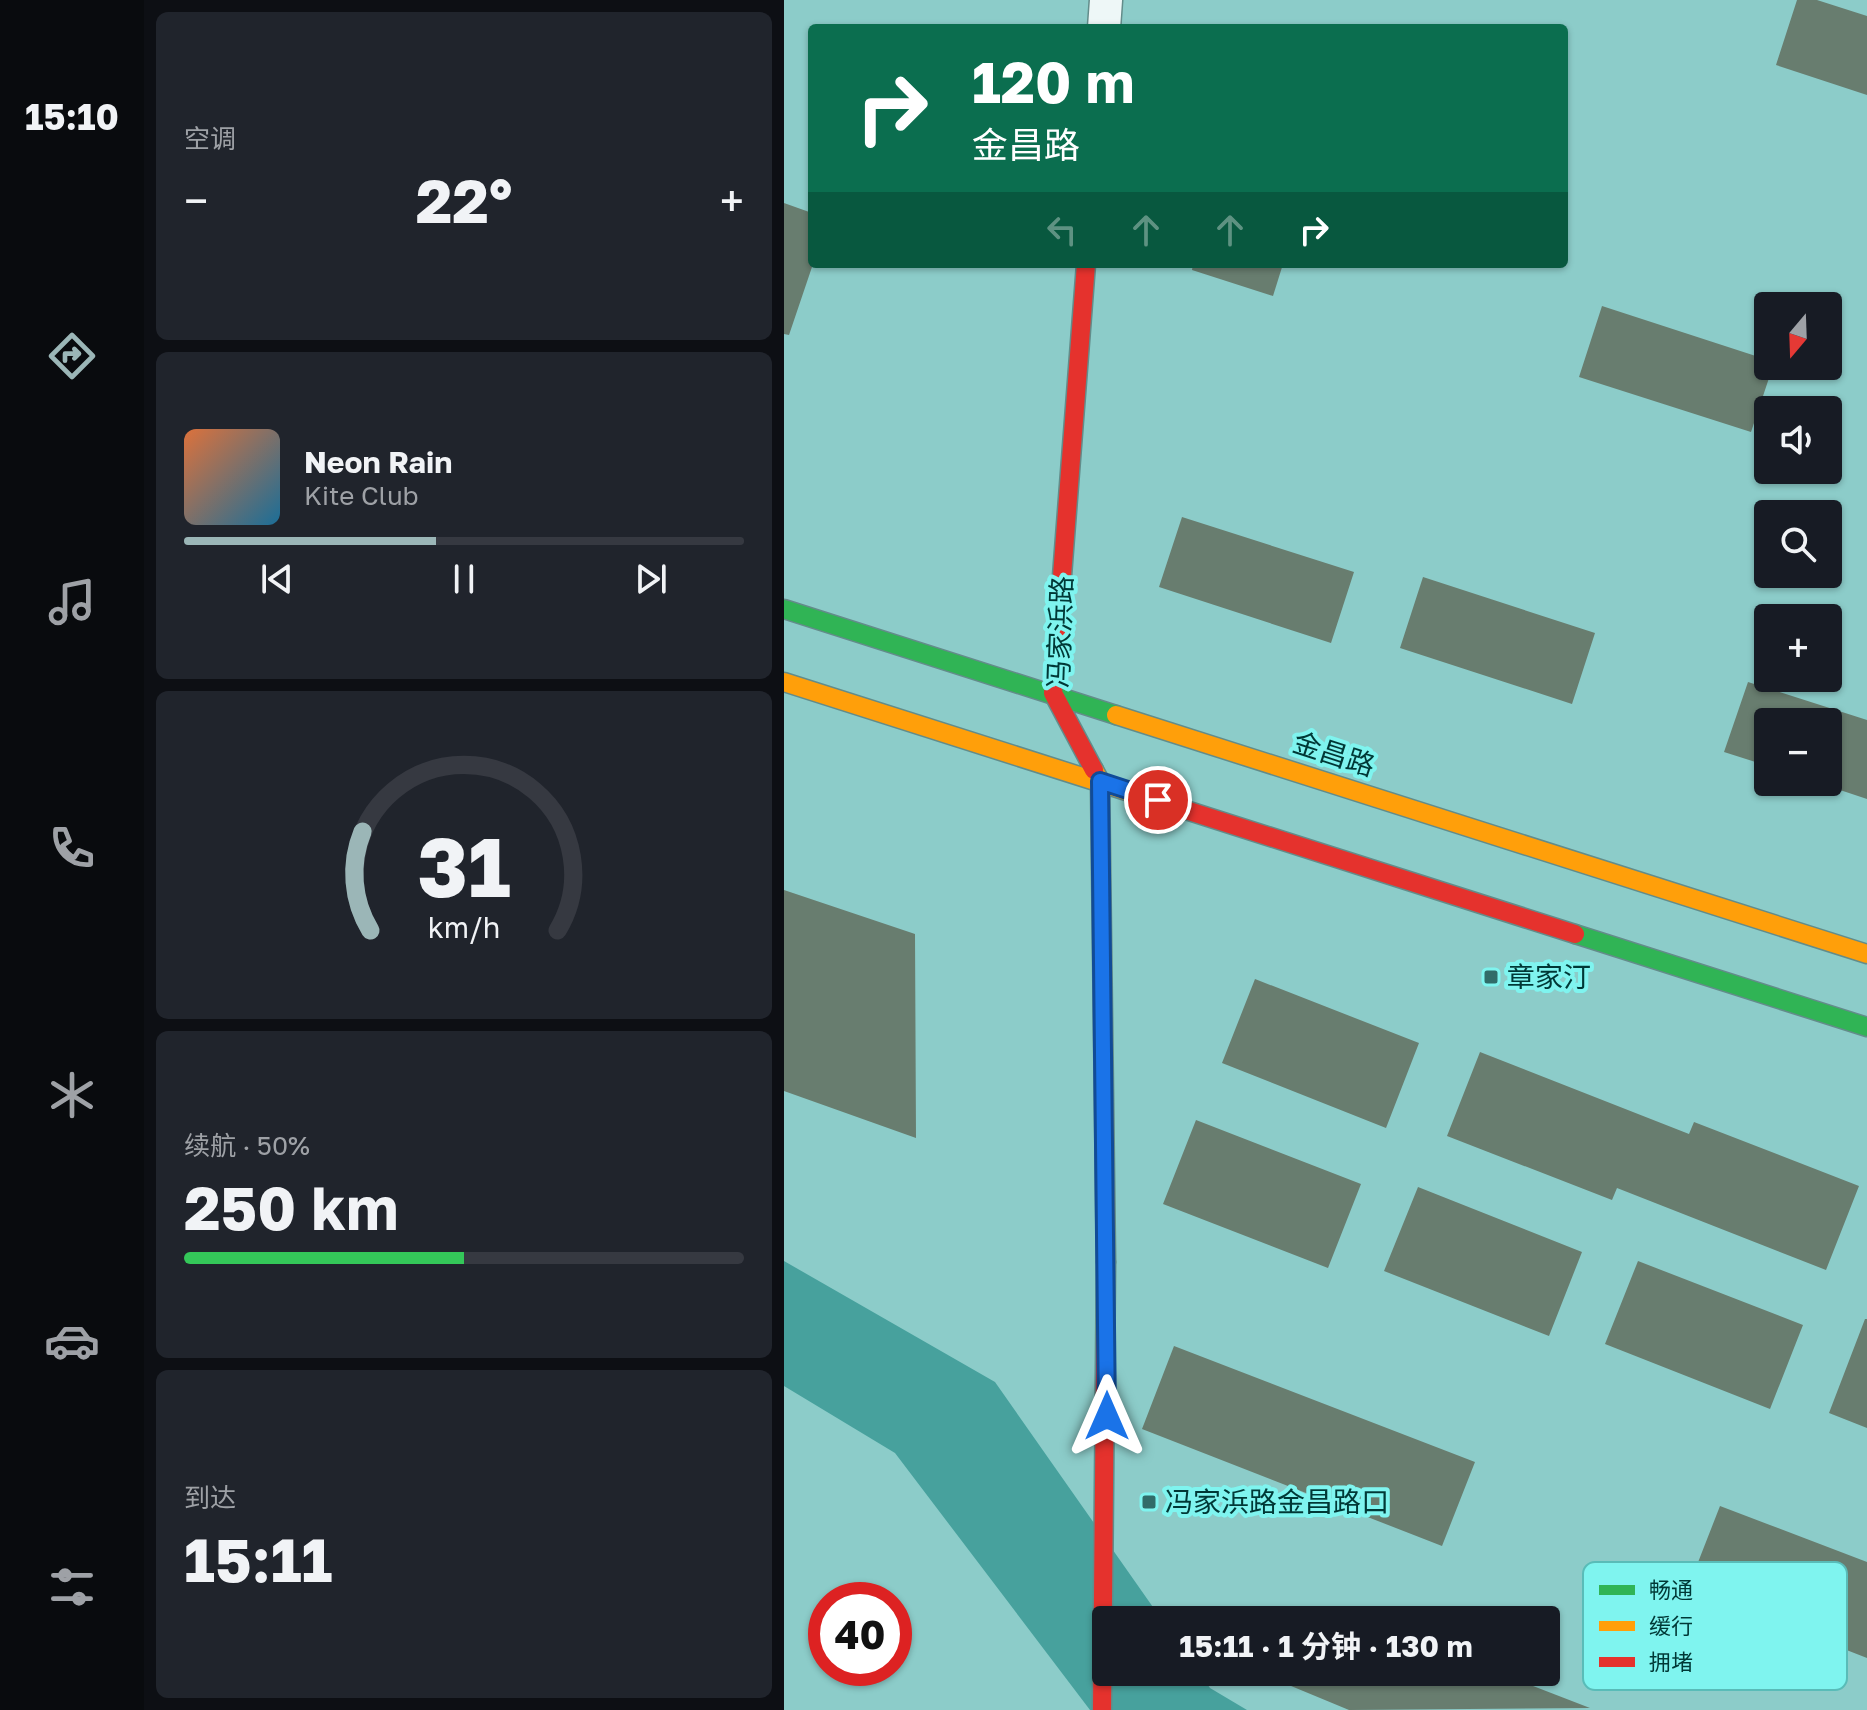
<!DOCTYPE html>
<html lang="zh">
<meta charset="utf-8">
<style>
:root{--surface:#171b24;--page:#20242c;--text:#f1f3f6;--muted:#9ea1a6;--line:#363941;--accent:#9bb6b7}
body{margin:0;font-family:"Golos Text","Noto Sans SC",sans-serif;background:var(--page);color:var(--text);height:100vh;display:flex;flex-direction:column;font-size:30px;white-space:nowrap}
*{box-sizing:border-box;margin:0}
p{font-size:26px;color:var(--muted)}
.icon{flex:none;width:44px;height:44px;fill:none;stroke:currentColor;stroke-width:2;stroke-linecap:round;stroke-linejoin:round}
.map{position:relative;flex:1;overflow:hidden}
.drawer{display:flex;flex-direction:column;gap:12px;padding:12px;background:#0d0f14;width:640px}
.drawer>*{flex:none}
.banner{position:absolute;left:24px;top:24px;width:760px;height:244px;border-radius:8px;box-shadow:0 2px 6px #0004;background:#0b6e4f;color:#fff;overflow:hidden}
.needle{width:52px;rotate:199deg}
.buttons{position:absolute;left:970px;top:292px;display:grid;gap:16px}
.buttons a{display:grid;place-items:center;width:88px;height:88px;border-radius:8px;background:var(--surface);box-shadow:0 2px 6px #0004;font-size:40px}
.speed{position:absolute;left:24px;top:1582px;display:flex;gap:16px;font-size:40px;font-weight:700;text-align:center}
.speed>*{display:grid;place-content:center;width:104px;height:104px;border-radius:50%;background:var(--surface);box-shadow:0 2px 6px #0004;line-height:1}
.speed .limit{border:12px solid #d22;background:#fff;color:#111}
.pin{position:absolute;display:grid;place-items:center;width:68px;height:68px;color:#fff;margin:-34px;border:4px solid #fff;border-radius:50%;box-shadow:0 2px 8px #0007}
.me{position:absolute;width:88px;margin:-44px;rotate:0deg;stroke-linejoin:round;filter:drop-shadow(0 0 6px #0008)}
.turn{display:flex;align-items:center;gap:28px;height:168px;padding:0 32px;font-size:36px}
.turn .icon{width:104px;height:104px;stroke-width:2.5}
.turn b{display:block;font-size:56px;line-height:68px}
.lanes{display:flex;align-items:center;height:76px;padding:0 32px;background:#0003;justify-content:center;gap:40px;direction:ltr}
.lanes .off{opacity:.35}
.big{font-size:60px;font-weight:700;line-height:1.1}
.drawer .tile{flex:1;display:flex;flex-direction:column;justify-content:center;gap:12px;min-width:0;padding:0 28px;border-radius:12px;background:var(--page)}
.drawer .dial{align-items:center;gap:0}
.dial svg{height:208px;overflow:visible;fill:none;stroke:var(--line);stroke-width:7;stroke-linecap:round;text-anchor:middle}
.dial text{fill:var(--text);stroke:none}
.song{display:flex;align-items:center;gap:24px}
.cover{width:96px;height:96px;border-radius:12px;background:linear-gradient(135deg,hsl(20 70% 55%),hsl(200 70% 35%))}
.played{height:8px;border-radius:4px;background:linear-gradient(90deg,var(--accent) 45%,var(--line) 45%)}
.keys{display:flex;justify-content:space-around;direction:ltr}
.heat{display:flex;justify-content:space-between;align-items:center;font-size:44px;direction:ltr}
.charge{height:12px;border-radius:6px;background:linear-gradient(90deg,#34c759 50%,var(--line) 0)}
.trip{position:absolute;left:308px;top:1606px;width:468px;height:80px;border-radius:8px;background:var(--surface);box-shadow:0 2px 6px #0004;font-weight:700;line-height:80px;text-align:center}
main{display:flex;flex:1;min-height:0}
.tabs{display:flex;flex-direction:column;width:144px;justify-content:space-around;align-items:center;background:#090b0e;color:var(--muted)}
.tabs .icon{width:56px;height:56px}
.tabs .selected{color:var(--accent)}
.tabs b{font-size:36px;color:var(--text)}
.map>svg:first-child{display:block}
.water{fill:#47a19d}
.building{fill:#687d6f}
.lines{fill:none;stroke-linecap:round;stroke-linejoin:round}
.street-casing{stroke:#638c8a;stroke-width:35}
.fast-casing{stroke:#638c8a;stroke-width:21}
.slow-casing{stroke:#638c8a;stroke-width:21}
.jam-casing{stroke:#638c8a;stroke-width:21}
.street{stroke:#eef7f7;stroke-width:32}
.fast{stroke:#30b455;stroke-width:18}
.slow{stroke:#ff9f0a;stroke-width:18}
.jam{stroke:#e5322d;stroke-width:18}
.route-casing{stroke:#114b97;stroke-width:20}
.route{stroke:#1a73e8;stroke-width:14}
.poi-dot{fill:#316c69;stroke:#7ff4ef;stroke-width:3}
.labels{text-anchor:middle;stroke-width:8;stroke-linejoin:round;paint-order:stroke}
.street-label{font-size:28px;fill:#003836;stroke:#7ff4ef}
.poi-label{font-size:28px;fill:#003836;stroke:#7ff4ef;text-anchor:start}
.key{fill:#7ff4ef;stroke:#59bcb8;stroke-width:2}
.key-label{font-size:22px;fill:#003836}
</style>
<main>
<nav class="tabs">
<b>15:10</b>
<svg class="icon selected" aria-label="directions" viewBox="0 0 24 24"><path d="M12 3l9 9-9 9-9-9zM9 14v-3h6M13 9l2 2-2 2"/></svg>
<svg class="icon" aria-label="music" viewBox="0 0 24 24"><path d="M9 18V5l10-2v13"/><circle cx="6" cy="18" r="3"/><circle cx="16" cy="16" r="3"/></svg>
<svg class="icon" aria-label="phone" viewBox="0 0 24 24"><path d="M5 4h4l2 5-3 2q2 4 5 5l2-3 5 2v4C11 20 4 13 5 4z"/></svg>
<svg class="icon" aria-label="climate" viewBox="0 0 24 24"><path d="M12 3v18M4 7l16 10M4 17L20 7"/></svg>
<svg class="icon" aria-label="car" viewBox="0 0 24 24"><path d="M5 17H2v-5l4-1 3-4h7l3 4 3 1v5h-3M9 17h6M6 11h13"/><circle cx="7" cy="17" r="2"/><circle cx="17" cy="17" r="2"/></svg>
<svg class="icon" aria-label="filters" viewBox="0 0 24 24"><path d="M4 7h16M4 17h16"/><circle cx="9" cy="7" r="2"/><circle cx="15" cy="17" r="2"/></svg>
</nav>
<section class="drawer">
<div class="tile"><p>空调</p>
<div class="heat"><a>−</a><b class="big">22°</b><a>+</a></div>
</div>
<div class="tile">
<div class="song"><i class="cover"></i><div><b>Neon Rain</b><p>Kite Club</p></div></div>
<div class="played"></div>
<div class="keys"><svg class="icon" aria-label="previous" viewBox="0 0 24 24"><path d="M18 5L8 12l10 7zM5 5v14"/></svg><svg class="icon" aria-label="pause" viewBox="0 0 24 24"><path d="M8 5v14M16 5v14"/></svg><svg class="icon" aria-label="next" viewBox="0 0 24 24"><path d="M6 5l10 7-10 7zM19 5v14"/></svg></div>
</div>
<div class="tile dial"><svg viewBox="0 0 100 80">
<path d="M14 69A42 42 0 1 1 86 69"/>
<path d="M14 69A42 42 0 0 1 11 31" stroke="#9bb6b7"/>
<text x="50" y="56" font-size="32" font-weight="700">31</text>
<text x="50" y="72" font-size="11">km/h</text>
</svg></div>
<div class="tile"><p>续航 · 50%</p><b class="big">250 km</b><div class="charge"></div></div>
<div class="tile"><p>到达</p><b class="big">15:11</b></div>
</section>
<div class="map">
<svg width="1083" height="1710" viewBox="0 0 1083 1710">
<rect width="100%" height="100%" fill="#8cccc9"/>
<path class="water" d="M0,1261L211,1382L378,1620H322V1672H415L426,1688L463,1710H306L111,1453L0,1386Z"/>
<path class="building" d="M1013,0H1033L1083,16V95L992,65Z
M0,203L28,213V267L5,335L0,334Z
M409,264H499L489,296L408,270Z
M818,306L984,360V366H989L967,432L795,377Z
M398,517L570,572L547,643L375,587Z
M639,577L811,633L788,704L616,648Z
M964,682L1083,720V799L1044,786V722H984V766L940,752Z
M0,890L131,934L132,1138L0,1091Z
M471,979L635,1043L602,1128L438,1063Z
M696,1052L905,1134L910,1122L1075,1186L1042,1270L833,1188L828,1200L663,1136Z
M412,1120L577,1184L544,1268L379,1204Z
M634,1187L798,1252L765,1336L600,1271Z
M854,1261L1019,1325L986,1409L821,1344Z
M1081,1319H1083V1428L1045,1413Z
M390,1346L691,1462L658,1546L358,1429Z
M936,1506L1083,1562V1658L904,1588Z
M473,1672H713L806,1708L565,1710Z"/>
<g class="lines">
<defs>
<path id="street" d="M320,28L322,0"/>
<path id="fast" d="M0,609L332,715
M791,934L1083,1027"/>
<path id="slow" d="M0,682L358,796
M332,715L1083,954
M310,770L316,781L322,1262"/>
<path id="jam" d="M302,264L269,693L310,770
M358,796L791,934
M318,1710L322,1262"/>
</defs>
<use href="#street" class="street-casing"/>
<use href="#fast" class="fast-casing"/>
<use href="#slow" class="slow-casing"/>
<use href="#jam" class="jam-casing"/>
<use href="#street" class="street"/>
<use href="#fast" class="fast"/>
<use href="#slow" class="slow"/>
<use href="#jam" class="jam"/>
</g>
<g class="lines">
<defs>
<path id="route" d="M323,1416L316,781L374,800"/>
</defs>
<use href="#route" class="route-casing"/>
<use href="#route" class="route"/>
</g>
<g class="poi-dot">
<rect x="699" y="969" width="16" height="16" rx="4"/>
<rect x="357" y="1494" width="16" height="16" rx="4"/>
</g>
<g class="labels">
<g class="street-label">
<text transform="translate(276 632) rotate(-88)" y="10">冯家浜路</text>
<text transform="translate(550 754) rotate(18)" y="10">金昌路</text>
</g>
<g class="poi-label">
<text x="723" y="987">章家汀</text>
<text x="381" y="1512">冯家浜路金昌路口</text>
</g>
</g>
<rect x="799" y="1562" width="264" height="128" rx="12" class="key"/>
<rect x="815" y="1585" width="36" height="10" fill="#30b455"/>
<rect x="815" y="1621" width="36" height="10" fill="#ff9f0a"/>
<rect x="815" y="1657" width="36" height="10" fill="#e5322d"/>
<g class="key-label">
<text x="865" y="1598">畅通</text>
<text x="865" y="1634">缓行</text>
<text x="865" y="1670">拥堵</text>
</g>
</svg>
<div class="buttons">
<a><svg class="needle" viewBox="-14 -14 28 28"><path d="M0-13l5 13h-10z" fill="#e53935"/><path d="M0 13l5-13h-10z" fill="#9ea1a6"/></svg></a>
<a><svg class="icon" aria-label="sound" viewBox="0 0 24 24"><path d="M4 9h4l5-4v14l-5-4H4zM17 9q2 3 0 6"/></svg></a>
<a><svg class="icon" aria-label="search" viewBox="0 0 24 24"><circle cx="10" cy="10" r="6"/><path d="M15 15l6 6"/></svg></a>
<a>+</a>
<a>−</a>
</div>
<div class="speed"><div class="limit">40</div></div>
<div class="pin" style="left:374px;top:800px;background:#d93025"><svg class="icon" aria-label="arrive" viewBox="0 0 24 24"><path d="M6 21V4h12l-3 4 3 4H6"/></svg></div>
<svg class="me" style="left:323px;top:1416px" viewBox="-20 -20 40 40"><path d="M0-17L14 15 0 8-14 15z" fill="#1a73e8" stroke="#fff" stroke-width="4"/></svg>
<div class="trip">15:11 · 1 分钟 · 130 m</div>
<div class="banner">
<div class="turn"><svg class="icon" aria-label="right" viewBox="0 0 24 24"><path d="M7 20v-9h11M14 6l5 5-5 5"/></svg><div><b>120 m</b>金昌路</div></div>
<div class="lanes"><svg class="icon off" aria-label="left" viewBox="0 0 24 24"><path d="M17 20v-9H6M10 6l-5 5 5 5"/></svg><svg class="icon off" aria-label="ahead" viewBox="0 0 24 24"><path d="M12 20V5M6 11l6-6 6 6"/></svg><svg class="icon off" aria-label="ahead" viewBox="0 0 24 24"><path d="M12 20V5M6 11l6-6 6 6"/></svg><svg class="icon" aria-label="right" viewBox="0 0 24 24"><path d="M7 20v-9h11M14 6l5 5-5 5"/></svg></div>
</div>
</div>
</main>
